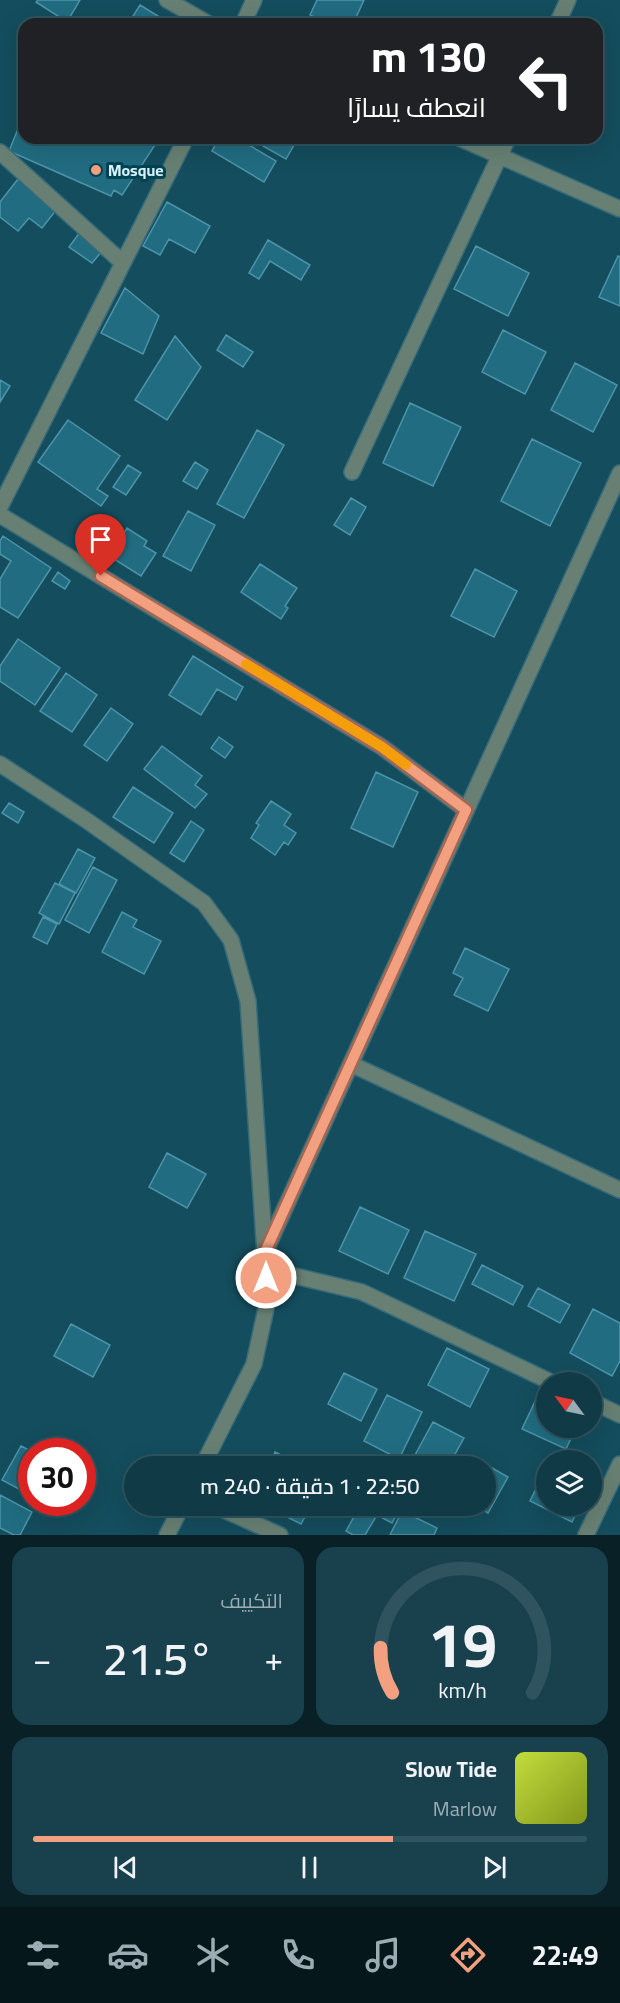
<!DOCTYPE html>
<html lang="ar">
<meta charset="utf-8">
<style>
:root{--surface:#0f3a46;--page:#18414d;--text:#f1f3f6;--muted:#9badb3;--line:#2f545f;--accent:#f3a081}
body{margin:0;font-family:Georgia,Cairo,serif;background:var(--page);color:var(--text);direction:rtl;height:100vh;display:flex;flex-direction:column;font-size:22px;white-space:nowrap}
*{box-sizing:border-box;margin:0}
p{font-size:20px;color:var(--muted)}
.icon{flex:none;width:33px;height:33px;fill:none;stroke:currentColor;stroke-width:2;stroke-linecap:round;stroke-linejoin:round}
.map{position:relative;height:1535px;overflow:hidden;direction:ltr}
.details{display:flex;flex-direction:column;gap:12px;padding:12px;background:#082026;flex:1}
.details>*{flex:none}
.banner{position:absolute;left:18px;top:18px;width:585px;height:126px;border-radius:18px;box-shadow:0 6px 24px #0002,0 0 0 2px var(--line);direction:rtl;background:#202124;color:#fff;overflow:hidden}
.needle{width:39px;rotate:303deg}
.controls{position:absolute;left:536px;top:1372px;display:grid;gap:12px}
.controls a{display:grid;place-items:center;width:66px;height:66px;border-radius:50%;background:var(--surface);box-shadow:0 6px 24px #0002,0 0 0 2px var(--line);font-size:30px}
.speed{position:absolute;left:18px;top:1438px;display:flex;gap:12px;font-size:30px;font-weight:700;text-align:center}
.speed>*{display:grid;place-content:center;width:78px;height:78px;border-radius:50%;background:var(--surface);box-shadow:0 6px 24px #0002,0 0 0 2px var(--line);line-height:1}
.speed .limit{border:9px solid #d22;background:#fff;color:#111}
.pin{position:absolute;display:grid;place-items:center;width:51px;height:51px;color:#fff;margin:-62px -26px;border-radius:50% 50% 50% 0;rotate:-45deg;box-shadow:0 0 6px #0007}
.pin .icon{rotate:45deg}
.me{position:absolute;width:66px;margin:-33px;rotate:0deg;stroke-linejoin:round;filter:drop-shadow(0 0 4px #0008)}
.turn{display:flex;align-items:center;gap:21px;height:126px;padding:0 18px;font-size:27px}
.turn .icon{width:78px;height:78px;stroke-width:2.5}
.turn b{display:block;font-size:42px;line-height:51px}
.big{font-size:45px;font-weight:600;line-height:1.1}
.details .widget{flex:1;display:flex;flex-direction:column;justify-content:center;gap:9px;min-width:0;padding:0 21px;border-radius:18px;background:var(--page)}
.details .dial{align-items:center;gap:0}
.dial svg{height:156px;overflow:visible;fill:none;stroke:var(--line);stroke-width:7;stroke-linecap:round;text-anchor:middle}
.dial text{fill:var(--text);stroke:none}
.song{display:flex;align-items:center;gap:18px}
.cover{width:72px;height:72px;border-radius:9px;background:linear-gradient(135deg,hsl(70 70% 55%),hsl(70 70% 35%))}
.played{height:6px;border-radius:3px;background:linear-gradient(90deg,var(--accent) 65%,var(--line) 65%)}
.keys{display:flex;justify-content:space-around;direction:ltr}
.heat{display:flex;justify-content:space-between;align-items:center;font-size:33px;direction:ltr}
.details .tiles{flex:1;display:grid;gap:12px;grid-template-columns:1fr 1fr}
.widget:last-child{grid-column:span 2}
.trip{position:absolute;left:124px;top:1456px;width:372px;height:60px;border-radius:30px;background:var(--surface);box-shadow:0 6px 24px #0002,0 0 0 2px var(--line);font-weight:600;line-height:60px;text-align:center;direction:rtl}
.tabs{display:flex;height:96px;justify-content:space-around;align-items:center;background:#06171c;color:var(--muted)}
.tabs .icon{width:42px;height:42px}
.tabs .current{color:var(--accent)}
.tabs b{font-size:27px;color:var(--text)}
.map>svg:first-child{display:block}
.building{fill:#216c81;stroke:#4d94aa;stroke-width:1.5}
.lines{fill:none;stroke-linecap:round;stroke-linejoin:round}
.minor-casing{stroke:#376b7a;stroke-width:18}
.minor{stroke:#688073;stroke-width:15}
.route-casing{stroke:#9e6854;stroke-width:15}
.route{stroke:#f3a081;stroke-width:10}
.slow{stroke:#f59e0b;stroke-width:10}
.poi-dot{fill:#f3a081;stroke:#034252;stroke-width:2}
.labels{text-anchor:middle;stroke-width:6;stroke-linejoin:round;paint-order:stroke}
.poi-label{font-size:16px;font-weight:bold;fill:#d8f3fd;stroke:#034252;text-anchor:start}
</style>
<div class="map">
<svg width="620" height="1535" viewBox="0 0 620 1535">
<rect width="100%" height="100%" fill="#144d5d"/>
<path class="building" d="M38,0H80L67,22L36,2Z
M317,0H364L353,24H329L310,15Z
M140,5L171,24H128Z
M24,114V138H152L157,142L122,195L114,190L111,196L9,151Z
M219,138H237L276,161L264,182L212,151Z
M249,138H298L286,159Z
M18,179L57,209L42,228L29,218L18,231L0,217V202Z
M167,202L210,226L195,253L169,239L160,255L143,246Z
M80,232L103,250L92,263L69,247Z
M268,240L310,265L301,280L270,261L259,279L249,273Z
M476,246L529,273L508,316L454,289Z
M618,256L620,257V306L599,297Z
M125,288L159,316L143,354L101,333Z
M503,330L546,352L525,394L482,372Z
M226,335L253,352L243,367L217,350Z
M175,336L201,367L167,420L135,400Z
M575,363L617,385L593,432L551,410Z
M0,380L10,386L0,402Z
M410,403L461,427L433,486L383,463Z
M68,420L120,456L97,489L108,496L101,506L38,462Z
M257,430L284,445L244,518L217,504Z
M532,439L581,463L550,526L501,501Z
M195,462L208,470L197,489L183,481Z
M128,465L141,473L126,495L113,487Z
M351,498L366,507L350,535L334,525Z
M188,511L215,525L191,571L163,556Z
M97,516L124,533L127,528L147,541L144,546L156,553L141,576L82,539Z
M3,536L51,568L18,618L0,607V579L11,561L0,554V541Z
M260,564L297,588L285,606L288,608L281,619L241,592Z
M475,569L517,591L494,637L451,616Z
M58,572L70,581L65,589L52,581Z
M18,639L60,668L35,705L0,681V666Z
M193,656L243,687L236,700L217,689L201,715L169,695Z
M66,673L97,695L72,732L40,711Z
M111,708L133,724L107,761L84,745Z
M219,737L233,747L225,758L211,748Z
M162,746L202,776L195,785L207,794L195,808L144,769Z
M376,772L418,792L393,847L351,828Z
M133,787L173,813L154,843L113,817Z
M271,801L291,814L284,825L296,833L288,845L284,842L275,855L251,838L259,825L256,823Z
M9,803L24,812L18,823L2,813Z
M191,821L204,830L184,862L170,853Z
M78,849L95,858L76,893L59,884Z
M93,867L117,880L89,933L65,920Z
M55,883L75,893L59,924L39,913Z
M122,912L137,920L133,927L161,941L144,974L102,952Z
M43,917L57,924L47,944L33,937Z
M465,948L509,969L488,1011L454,995L463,978L453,973Z
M167,1153L206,1174L187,1208L149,1187Z
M360,1207L409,1230L388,1274L339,1251Z
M425,1231L476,1254L454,1301L404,1278Z
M482,1265L523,1286L513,1305L472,1284Z
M538,1288L570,1305L560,1323L528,1306Z
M593,1309L620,1323V1361L612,1376L570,1353Z
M71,1324L110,1345L93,1377L54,1356Z
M447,1348L489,1369L470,1407L428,1385Z
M344,1373L377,1389L361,1421L328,1404Z
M539,1393L546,1396V1428H576L566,1449L522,1429Z
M387,1395L422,1412L399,1459L364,1441Z
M433,1422L464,1438L454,1456L460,1459L456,1467L409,1466Z
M21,1446L33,1452L32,1496L2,1480Z
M275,1452L305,1467H268Z
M471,1456L508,1477L488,1513L476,1506H486V1467H465Z
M546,1469V1506H580L572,1522L530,1501Z
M0,1495L32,1512L20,1535H14L0,1528Z
M265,1506H311L301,1524Z
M360,1506H387L398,1512L392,1523L377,1515L365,1535H353L346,1531Z
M402,1511L437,1528L434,1535H390Z"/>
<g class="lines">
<defs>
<path id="minor" d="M167,0L209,24
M243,24L254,0
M557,24L568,0
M459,138L620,209
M0,152L123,263
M352,472L508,138
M0,507L186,138
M0,515L382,747L466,810
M0,764L86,820L204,903L231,940L248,1001L268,1299L254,1364L202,1467
M351,1064L620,1190
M265,1252L620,473
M266,1278L291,1275L362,1292L553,1383
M591,1401L620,1415
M215,1506L280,1535
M167,1535L182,1506
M586,1535L620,1464"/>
</defs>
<use href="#minor" class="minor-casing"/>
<use href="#minor" class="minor"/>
</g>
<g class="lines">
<defs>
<path id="route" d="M101,576L382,747L466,810L265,1252L266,1278"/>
</defs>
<use href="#route" class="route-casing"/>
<use href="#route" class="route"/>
<path class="slow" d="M246,664L382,747L406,765"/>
</g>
<circle class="poi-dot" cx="96" cy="170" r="6"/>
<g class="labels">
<g class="poi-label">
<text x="108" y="176">Mosque</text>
</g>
</g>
</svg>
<div class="controls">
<a><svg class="needle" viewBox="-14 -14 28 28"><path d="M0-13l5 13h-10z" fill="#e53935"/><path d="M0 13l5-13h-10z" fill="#9badb3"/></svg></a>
<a><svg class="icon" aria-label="layers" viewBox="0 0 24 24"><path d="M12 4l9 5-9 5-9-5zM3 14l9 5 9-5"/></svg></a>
</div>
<div class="speed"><div class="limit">30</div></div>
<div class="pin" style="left:101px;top:576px;background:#d93025"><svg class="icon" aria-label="arrive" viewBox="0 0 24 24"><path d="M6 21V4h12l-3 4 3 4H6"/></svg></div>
<svg class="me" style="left:266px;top:1278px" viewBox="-20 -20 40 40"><circle r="17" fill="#f3a081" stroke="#fff" stroke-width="3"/><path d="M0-11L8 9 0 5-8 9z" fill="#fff"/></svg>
<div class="trip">22:50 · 1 دقيقة · 240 m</div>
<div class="banner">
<div class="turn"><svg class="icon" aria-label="left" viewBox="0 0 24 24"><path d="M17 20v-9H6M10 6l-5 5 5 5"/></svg><div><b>130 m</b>انعطف يسارًا</div></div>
</div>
</div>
<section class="details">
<div class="tiles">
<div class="widget dial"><svg viewBox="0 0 100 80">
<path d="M14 69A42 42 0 1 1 86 69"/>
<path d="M14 69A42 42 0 0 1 8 46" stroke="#f3a081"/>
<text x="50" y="56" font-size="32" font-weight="700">19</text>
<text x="50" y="72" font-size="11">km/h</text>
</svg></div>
<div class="widget"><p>التكييف</p>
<div class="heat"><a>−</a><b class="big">21.5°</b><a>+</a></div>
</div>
<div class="widget">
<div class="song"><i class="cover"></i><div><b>Slow Tide</b><p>Marlow</p></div></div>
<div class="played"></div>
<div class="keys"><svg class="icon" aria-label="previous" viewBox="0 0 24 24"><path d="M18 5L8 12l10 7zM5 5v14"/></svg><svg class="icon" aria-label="pause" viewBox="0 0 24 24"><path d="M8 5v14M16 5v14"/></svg><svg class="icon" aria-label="next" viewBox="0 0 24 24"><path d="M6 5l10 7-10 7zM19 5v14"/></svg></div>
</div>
</div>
</section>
<nav class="tabs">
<b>22:49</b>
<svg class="icon current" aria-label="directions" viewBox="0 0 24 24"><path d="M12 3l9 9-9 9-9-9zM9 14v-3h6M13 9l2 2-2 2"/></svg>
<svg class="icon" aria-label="music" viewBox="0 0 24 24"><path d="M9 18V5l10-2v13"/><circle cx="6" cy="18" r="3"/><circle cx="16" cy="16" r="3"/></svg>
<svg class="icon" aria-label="phone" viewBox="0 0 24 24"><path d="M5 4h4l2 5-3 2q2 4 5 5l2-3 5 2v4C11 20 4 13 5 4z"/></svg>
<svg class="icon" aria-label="climate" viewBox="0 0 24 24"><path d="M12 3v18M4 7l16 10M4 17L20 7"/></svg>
<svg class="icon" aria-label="car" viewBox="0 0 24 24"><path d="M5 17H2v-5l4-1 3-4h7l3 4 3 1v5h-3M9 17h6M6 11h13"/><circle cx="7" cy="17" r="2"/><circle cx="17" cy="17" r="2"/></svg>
<svg class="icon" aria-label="filters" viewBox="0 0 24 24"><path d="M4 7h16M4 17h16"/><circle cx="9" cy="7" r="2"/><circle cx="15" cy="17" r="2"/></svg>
</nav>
